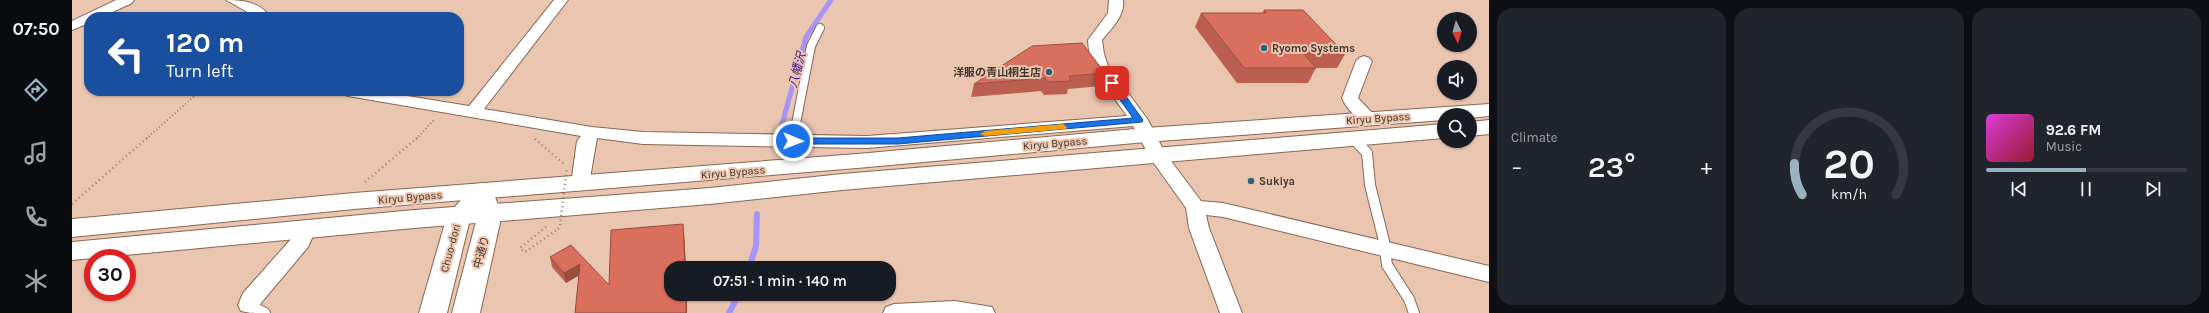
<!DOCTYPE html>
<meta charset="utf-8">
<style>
:root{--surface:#171b24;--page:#20242c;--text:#f1f3f6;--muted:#9ea1a6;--line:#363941;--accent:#98b2c0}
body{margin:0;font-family:Karla,"Noto Sans JP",sans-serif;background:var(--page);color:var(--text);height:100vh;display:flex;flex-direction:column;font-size:15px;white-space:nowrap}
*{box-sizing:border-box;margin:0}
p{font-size:13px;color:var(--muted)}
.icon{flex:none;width:22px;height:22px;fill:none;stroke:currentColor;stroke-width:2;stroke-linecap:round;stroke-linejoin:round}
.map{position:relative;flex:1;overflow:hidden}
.drawer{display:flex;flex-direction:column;gap:8px;padding:8px;background:#0d0f14;width:720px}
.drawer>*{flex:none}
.top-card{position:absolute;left:12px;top:12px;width:380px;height:84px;border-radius:16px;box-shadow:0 1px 3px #0004;background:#1a4fa0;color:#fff;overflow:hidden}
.needle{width:26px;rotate:175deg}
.buttons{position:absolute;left:1365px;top:12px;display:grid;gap:8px}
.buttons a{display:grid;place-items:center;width:40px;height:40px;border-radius:50%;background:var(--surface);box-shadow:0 1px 3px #0004;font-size:20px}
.speed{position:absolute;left:12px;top:249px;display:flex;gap:8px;font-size:20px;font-weight:700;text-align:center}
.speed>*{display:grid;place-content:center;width:52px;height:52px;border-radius:50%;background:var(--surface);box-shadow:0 1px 3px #0004;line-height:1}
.speed .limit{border:6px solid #d22;background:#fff;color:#111}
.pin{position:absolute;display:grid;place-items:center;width:34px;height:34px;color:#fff;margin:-17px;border-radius:8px;box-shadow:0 2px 6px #0006}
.me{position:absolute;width:44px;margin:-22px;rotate:91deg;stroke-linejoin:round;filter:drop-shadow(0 0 3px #0008)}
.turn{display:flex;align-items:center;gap:14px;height:84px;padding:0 16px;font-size:18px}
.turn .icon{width:52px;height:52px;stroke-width:2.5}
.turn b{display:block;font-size:28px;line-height:34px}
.big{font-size:30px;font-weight:600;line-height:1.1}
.drawer .card{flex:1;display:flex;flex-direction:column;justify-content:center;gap:6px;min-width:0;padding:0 14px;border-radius:16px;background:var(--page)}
.drawer .dial{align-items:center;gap:0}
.dial svg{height:104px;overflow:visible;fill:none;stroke:var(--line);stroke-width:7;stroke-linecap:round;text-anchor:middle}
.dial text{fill:var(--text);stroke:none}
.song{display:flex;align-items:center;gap:12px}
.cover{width:48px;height:48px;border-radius:6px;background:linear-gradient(135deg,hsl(300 70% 55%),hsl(350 70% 35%))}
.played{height:4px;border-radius:2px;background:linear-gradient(90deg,var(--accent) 50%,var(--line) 50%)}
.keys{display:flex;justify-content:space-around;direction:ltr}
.heat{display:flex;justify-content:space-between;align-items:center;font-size:22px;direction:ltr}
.drawer .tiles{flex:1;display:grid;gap:8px;grid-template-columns:repeat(3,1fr)}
.trip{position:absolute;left:592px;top:261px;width:232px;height:40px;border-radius:16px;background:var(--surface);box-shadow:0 1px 3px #0004;font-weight:600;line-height:40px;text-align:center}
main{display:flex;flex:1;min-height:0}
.dock{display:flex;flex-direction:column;width:72px;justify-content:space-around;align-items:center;background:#090b0e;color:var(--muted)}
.dock .icon{width:28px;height:28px}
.dock .current{color:var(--accent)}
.dock b{font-size:18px;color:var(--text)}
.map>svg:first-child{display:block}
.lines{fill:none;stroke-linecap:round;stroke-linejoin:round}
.stream-far1{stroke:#a795f6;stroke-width:5}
.stream{stroke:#a795f6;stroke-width:6}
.service-far1-casing{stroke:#886754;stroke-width:10}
.service-casing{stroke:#886754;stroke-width:12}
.minor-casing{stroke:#886754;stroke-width:2}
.tertiary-casing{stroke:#886754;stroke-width:2}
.trunk-casing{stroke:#886754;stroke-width:2}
.path-far1{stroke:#997e70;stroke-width:2;stroke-dasharray:1 2.5;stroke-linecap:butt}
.path{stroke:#997e70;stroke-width:2.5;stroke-dasharray:1 3.5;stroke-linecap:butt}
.service-far1{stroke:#fff;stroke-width:8}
.service{stroke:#fff;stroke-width:10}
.minor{fill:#fff;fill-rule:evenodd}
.tertiary{fill:#fff;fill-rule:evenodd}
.trunk{fill:#fff;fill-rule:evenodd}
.path-bridge{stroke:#997e70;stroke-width:2.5;stroke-dasharray:1 3.5;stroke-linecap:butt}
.wall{fill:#bc5f50}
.shaded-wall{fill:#994e41}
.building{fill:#db6f5d;stroke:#994e41}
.route{fill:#1a73e8;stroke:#114b97}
.slow{fill:#f59e0b}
.poi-dot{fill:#2b637d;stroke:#eac5b0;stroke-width:1.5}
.labels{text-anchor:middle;stroke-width:4;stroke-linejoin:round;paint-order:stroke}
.poi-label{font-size:11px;font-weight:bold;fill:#45362e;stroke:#eac5b0;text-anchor:start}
.street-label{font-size:11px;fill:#45362e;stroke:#eac5b0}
.water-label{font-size:12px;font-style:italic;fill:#3f1787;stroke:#eac5b0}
</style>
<main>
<nav class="dock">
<b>07:50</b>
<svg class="icon current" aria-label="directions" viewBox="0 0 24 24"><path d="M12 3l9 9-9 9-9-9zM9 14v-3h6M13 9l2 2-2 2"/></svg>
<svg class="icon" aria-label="music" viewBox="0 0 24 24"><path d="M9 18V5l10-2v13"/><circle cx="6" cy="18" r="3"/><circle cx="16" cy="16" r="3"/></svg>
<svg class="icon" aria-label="phone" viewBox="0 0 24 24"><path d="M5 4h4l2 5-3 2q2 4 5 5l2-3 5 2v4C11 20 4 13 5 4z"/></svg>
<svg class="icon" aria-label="climate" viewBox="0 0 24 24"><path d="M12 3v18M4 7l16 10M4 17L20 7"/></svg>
</nav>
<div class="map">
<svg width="1417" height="313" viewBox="0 0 1417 313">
<rect width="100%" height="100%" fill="#eac5b0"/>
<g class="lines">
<path class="stream-far1" d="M706,139L734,37L759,0"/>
<path class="stream" d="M704,147L707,138
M677,268L684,246L685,214
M657,313L667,294"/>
<defs>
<path id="service-far1" d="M721,139L739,46L748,28"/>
<path id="service" d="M1281,138L1295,153L1298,185L1312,241L1315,265L1337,299L1342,313
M721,141L722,138
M177,305L193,313"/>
<path id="minor" d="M44,0H62L60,3L30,17H17V23L0,30V21Z
M154,0C171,0 188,2 198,17H184Z
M482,0H496L412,109L520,127L571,132L795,136L1055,116C1038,91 1017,71 1016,40L1036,13L1037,0H1051C1053,16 1040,28 1030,40L1032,54L1036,66L1076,120L1093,153L1129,201L1151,203L1417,266V282L1151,217L1134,215L1137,228L1170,313H1148L1117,228L1114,208L1079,159L1061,126L795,148L571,144L525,138L517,184L515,189L508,190L501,189L499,184L505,141L509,136L276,96L270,94L268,91H305L397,106Z
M1292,56L1297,58L1300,61L1286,98L1305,118L1303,122C1289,125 1275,110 1270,98L1284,61L1287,58Z
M234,222L241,224L244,229L236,247L189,303L185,311L179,313L169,311L166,305L171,293L220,238L227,224Z
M883,301L920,307L923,313H811L814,307L822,304Z"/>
<path id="tertiary" d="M410,183L418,185L430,214L408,313H380L406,214L405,211L398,219L375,313H347L375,216L402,185Z"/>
<path id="trunk" d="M1417,104V116L1398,118V115H1372V120L1074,142L785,168L282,209L0,237V219L282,193L785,154L1074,128Z
M1417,120V134L1398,136V122Z
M1372,124V138L770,190L638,204L342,228L0,260V242L342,210L638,188L770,174Z"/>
</defs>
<use href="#service-far1" class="service-far1-casing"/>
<use href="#service" class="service-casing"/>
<use href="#minor" class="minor-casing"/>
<use href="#tertiary" class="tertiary-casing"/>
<use href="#trunk" class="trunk-casing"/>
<path class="path-far1" d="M74,139L128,91
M344,139L362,120"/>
<path class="path" d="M463,139L492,164
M293,182L345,138
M0,204L75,138
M474,227L448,248L453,252L486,229"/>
<use href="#service-far1" class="service-far1"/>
<use href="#service" class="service"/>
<use href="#minor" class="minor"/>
<use href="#tertiary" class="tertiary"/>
<use href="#trunk" class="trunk"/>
<path class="path-bridge" d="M486,229L488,226L495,167"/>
</g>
<path class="wall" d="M1192,10L1273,54L1265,68H1244L1236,83H1165L1123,27L1129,13H1190Z
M1033,73L1029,86L996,89L995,94L972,95L969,91L899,97L902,84Z
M612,233L614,268H599L615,294V313H503L507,275L494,283L480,267L478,257L537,285Z"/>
<path class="shaded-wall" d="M611,224L612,233L614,268H613Z
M508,264L511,273L494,283L492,273Z
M614,294H615V313H614Z"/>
<path class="building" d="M1192,10H1231L1273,54L1231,53L1244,68H1172L1129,13H1194Z
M1010,43L1033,73L997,76L999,81L975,82L973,78L902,84L960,46Z
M611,224L613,268H599V294H614V313H503L508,264L492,273L478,257L499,245L537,285L539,230Z"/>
<path class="route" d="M1038,81H1043L1071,120L1070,122L826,144H721L716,141L721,138H826L1061,118L1036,83Z"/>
<path class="slow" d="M991,124L995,127L994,129L913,136L908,134L913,131Z"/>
<g class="poi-dot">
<circle cx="1192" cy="48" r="4"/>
<circle cx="977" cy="72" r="4"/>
<circle cx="1179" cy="181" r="4"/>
</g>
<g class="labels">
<g class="poi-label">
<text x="1200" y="52">Ryomo Systems</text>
<text x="969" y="76" text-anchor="end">洋服の青山桐生店</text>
<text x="1187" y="185">Sukiya</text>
</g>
<g class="street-label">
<text transform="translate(1306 118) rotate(-4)" y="4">Kiryu Bypass</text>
<text transform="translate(983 143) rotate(-5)" y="4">Kiryu Bypass</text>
<text transform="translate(661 172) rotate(-5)" y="4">Kiryu Bypass</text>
<text transform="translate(338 197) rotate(-5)" y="4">Kiryu Bypass</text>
<text transform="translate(378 248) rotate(-75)" y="4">Chuo-dori</text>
<text transform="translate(409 252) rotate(-75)" y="4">中通り</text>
</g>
<g class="water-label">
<text transform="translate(725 70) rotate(-75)" y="4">八幡沢</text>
</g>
</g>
</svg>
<div class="buttons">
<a><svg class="needle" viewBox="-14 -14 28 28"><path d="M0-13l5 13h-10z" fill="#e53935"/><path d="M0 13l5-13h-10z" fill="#9ea1a6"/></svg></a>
<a><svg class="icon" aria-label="sound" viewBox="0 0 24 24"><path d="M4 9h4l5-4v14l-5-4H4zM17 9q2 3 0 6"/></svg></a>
<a><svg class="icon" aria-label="search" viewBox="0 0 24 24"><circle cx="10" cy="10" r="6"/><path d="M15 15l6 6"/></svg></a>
</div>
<div class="speed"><div class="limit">30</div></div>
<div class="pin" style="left:1040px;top:83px;background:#d93025"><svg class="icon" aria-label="arrive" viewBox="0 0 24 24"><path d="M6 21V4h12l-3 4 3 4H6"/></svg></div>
<svg class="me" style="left:721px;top:141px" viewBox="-20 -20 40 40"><circle r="17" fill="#1a73e8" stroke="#fff" stroke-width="3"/><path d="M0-11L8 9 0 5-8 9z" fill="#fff"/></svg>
<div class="trip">07:51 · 1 min · 140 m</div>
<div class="top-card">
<div class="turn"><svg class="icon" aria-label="left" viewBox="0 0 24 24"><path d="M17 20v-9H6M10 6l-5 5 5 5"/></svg><div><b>120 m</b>Turn left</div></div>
</div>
</div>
<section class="drawer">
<div class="tiles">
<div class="card"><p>Climate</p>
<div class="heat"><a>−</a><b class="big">23°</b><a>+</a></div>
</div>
<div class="card dial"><svg viewBox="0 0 100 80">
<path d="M14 69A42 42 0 1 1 86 69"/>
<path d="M14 69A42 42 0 0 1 8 45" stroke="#98b2c0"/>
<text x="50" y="56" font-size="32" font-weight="700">20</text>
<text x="50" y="72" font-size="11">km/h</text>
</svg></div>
<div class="card">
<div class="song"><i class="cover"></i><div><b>92.6 FM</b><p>Music</p></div></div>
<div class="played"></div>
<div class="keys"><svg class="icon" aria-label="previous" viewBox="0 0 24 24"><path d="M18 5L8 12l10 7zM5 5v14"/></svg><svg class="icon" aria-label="pause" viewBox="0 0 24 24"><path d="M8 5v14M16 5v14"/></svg><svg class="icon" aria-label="next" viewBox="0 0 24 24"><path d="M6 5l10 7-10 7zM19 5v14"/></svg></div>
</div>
</div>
</section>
</main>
